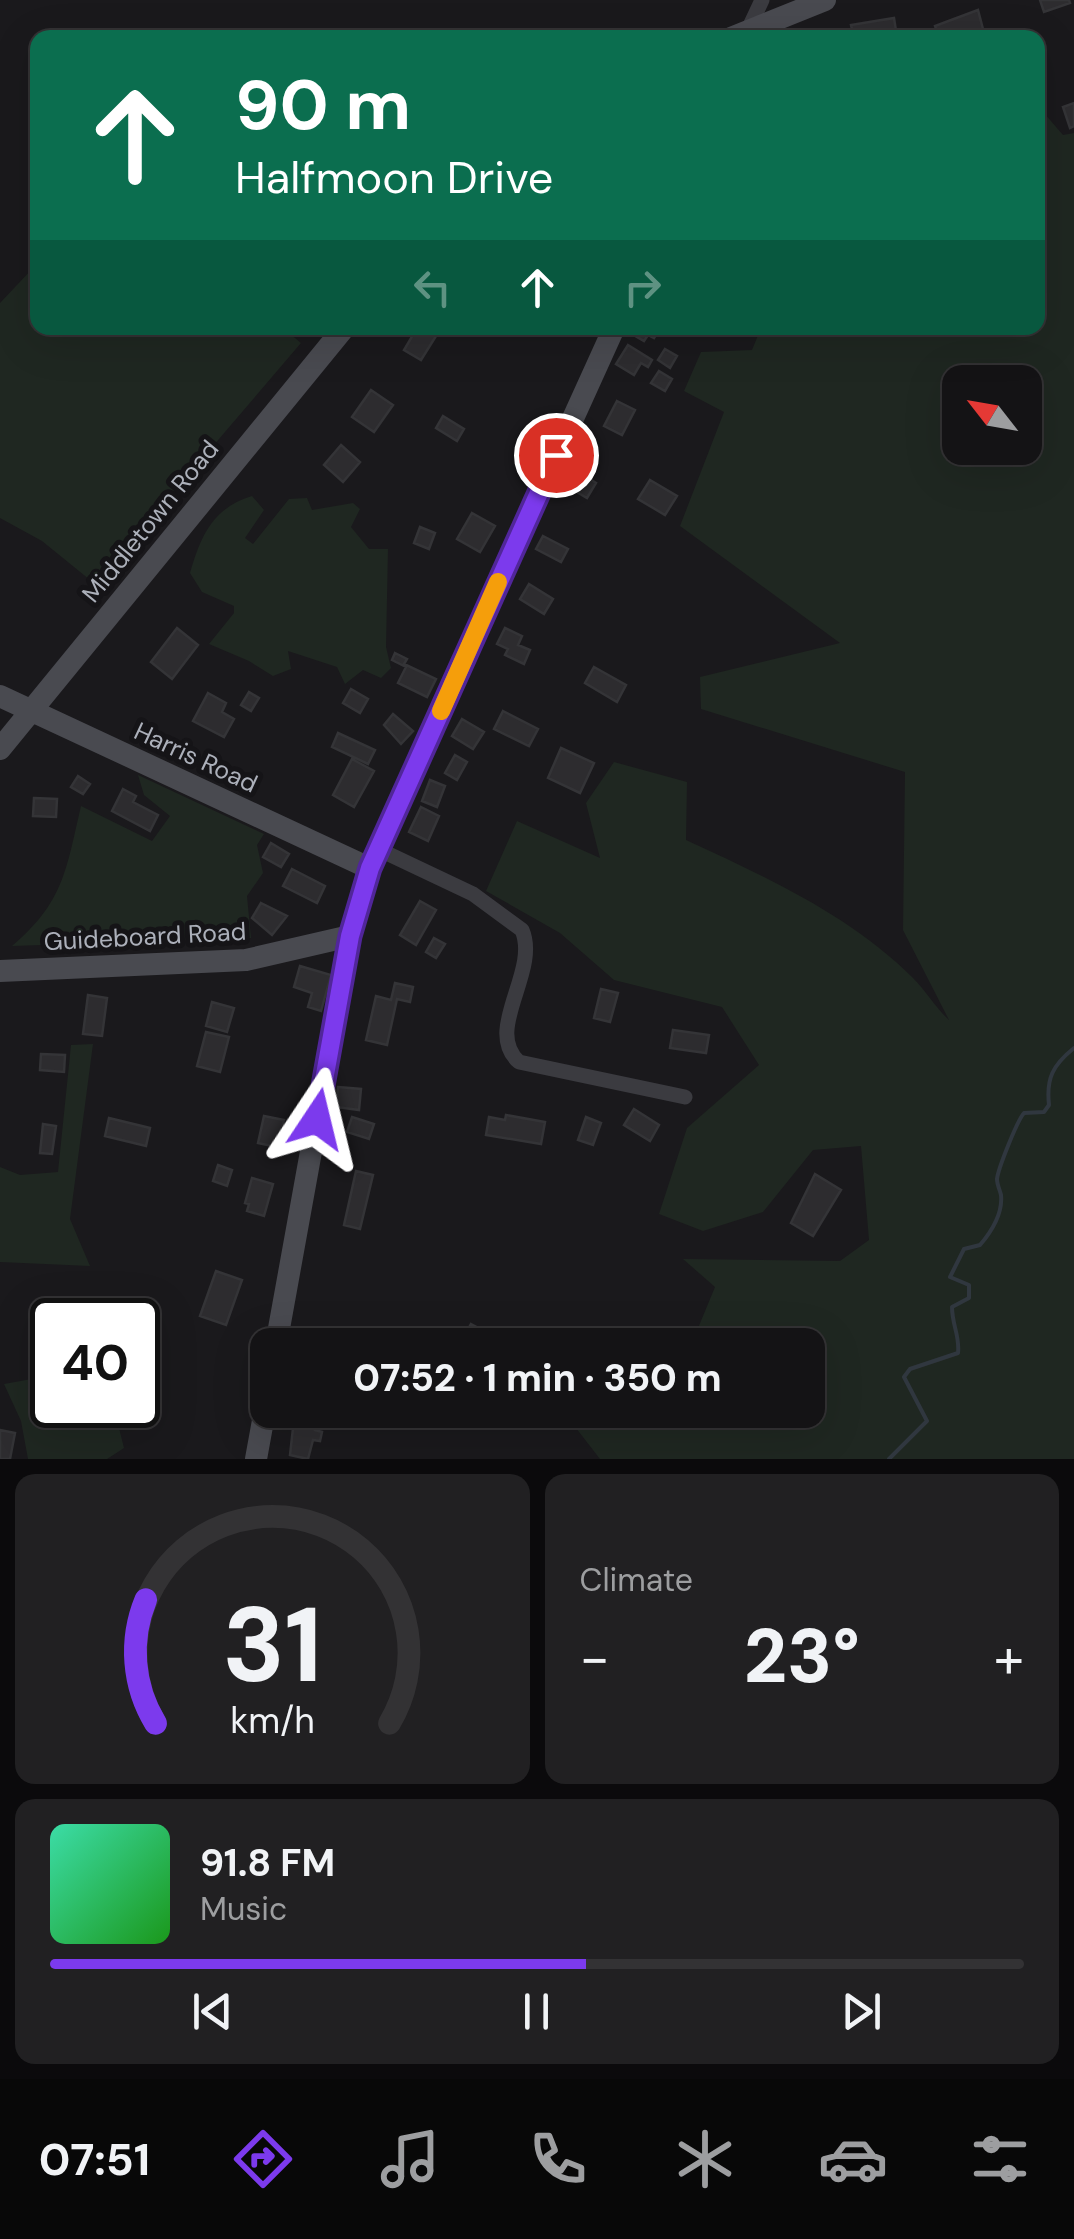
<!DOCTYPE html>
<meta charset="utf-8">
<style>
:root{--surface:#141315;--page:#212022;--text:#f1f3f6;--muted:#9d9ea0;--line:#333234;--accent:#7c3aed}
body{margin:0;font-family:"DM Sans",sans-serif;background:var(--page);color:var(--text);height:100vh;display:flex;flex-direction:column;font-size:38px;white-space:nowrap}
*{box-sizing:border-box;margin:0}
p{font-size:32px;color:var(--muted)}
.icon{flex:none;width:55px;height:55px;fill:none;stroke:currentColor;stroke-width:2;stroke-linecap:round;stroke-linejoin:round}
.map{position:relative;height:1459px;overflow:hidden}
.sheet{display:flex;flex-direction:column;gap:15px;padding:15px;background:#0b0a0c;flex:1}
.sheet>*{flex:none}
.guide{position:absolute;left:30px;top:30px;width:1015px;height:305px;border-radius:20px;box-shadow:0 10px 40px #0002,0 0 0 2px var(--line);background:#0b6e4f;color:#fff;overflow:hidden}
.needle{width:65px;rotate:301deg}
.buttons{position:absolute;left:942px;top:365px;display:grid;gap:20px}
.buttons a{display:grid;place-items:center;width:100px;height:100px;border-radius:20px;background:var(--surface);box-shadow:0 10px 40px #0002,0 0 0 2px var(--line);font-size:50px}
.speed{position:absolute;left:30px;top:1298px;display:flex;gap:20px;font-size:50px;font-weight:700;text-align:center}
.speed>*{display:grid;place-content:center;width:130px;height:130px;border-radius:50%;background:var(--surface);box-shadow:0 10px 40px #0002,0 0 0 2px var(--line);line-height:1}
.speed .limit{border:5px solid #111;border-radius:15px;background:#fff;color:#111}
.pin{position:absolute;display:grid;place-items:center;width:85px;height:85px;color:#fff;margin:-42px;border:5px solid #fff;border-radius:50%;box-shadow:0 2px 10px #0007}
.me{position:absolute;width:110px;margin:-55px;rotate:10deg;stroke-linejoin:round;filter:drop-shadow(0 0 8px #0008)}
.turn{display:flex;align-items:center;gap:35px;height:210px;padding:0 40px;font-size:45px}
.turn .icon{width:130px;height:130px;stroke-width:2.5}
.turn b{display:block;font-size:70px;line-height:85px}
.lanes{display:flex;align-items:center;height:95px;padding:0 40px;background:#0003;justify-content:center;gap:50px;direction:ltr}
.lanes .off{opacity:.35}
.big{font-size:75px;font-weight:800;line-height:1.1}
.sheet .card{flex:1;display:flex;flex-direction:column;justify-content:center;gap:15px;min-width:0;padding:0 35px;border-radius:20px;background:var(--page)}
.sheet .dial{align-items:center;gap:0}
.dial svg{height:260px;overflow:visible;fill:none;stroke:var(--line);stroke-width:7;stroke-linecap:round;text-anchor:middle}
.dial text{fill:var(--text);stroke:none}
.song{display:flex;align-items:center;gap:30px}
.cover{width:120px;height:120px;border-radius:15px;background:linear-gradient(135deg,hsl(160 70% 55%),hsl(120 70% 35%))}
.played{height:10px;border-radius:5px;background:linear-gradient(90deg,var(--accent) 55%,var(--line) 55%)}
.keys{display:flex;justify-content:space-around;direction:ltr}
.heat{display:flex;justify-content:space-between;align-items:center;font-size:55px;direction:ltr}
.sheet .tiles{flex:1;display:grid;gap:15px;grid-template-columns:1fr 1fr}
.card:last-child{grid-column:span 2}
.trip{position:absolute;left:250px;top:1328px;width:575px;height:100px;border-radius:20px;background:var(--surface);box-shadow:0 10px 40px #0002,0 0 0 2px var(--line);font-weight:800;line-height:100px;text-align:center}
.tab-bar{display:flex;height:160px;justify-content:space-around;align-items:center;background:#080808;color:var(--muted)}
.tab-bar .icon{width:70px;height:70px}
.tab-bar .selected{color:var(--accent)}
.tab-bar b{font-size:45px;color:var(--text)}
.map>svg:first-child{display:block}
.green{fill:#1f2721;fill-rule:evenodd}
.lines{fill:none;stroke-linecap:round;stroke-linejoin:round}
.stream{stroke:#30373f;stroke-width:4}
.building{fill:#2d2c2f;stroke:#343437;stroke-width:2.5}
.street{stroke:#3b3b40;stroke-width:15}
.secondary{stroke:#494a50;stroke-width:22}
.route-casing{stroke:#51269a;stroke-width:25}
.route{stroke:#7c3aed;stroke-width:18}
.slow{stroke:#f59e0b;stroke-width:18}
.labels{text-anchor:middle;stroke-width:10;stroke-linejoin:round;paint-order:stroke}
.street-label{font-size:25px;fill:#acb0ba;stroke:#151417}
</style>
<div class="map">
<svg width="1074" height="1459" viewBox="0 0 1074 1459">
<rect width="100%" height="100%" fill="#1a191c"/>
<path class="green" d="M1038,106L1063,135L1074,133V1459H600L562,1410H808V1345H638L648,1337L696,1333L715,1287L683,1259L840,1261L869,1240L861,1146L813,1150L763,1212L703,1231L659,1214L687,1128L759,1065L722,1007L614,980L560,933L486,891L517,821L600,858L586,803L614,762L687,782L686,840C766,877 850,915 913,978C926,991 936,1008 949,1020L903,930L905,772L701,709L700,677L840,643L680,526L724,412L684,391L701,352L752,350L761,328H1038ZM960,382H1025V448H960Z
M37,227L38,328H283L301,343L95,584L42,541L0,518V303L33,268L37,258L32,234Z
M252,496L264,510L245,538L253,544L289,499L307,498L312,510L353,503L360,509L351,527L369,549H388L386,647L391,668L381,678L363,670L345,684L337,667L288,651L291,669L273,676L249,661L209,644L234,613V606L202,592L190,573C201,535 213,508 252,496Z
M138,775L264,834L257,845L263,873L247,896L251,938L12,946C64,902 66,870 81,806L152,841L170,816L144,795Z
M93,1044L70,1219L90,1266L0,1262V1167L20,1175L58,1172L71,1045Z
M37,1378L52,1380V1405H80L84,1418L118,1424L124,1448L107,1459H28L21,1421L4,1384Z"/>
<g class="lines">
<path class="stream" d="M889,1459L927,1421L904,1377L910,1369L958,1353C960,1336 952,1325 952,1307L969,1298V1285L950,1277L964,1249L980,1245C991,1232 1003,1214 1001,1195C1000,1190 997,1185 997,1179C998,1169 1017,1121 1024,1113L1044,1112L1049,1105C1046,1078 1053,1065 1074,1048"/>
</g>
<path class="building" d="M1040,0H1069L1070,3L1044,12Z
M978,10L984,33L939,38L935,26Z
M894,18L897,37L854,38L851,25Z
M1074,103V126L1070,128L1063,107Z
M417,328H441L421,360L404,350Z
M636,328H660L654,338L648,335L644,341L632,334Z
M628,345L652,360L648,367L641,363L634,375L616,364Z
M665,349L677,356L670,368L658,360Z
M659,371L672,379L665,391L651,383Z
M371,390L393,405L374,432L352,417Z
M617,401L635,410L622,435L604,426Z
M443,416L464,429L457,441L436,428Z
M341,445L360,462L343,482L324,465Z
M574,469L596,483L587,498L565,485Z
M650,480L677,496L665,515L638,499Z
M472,513L495,526L480,552L457,539Z
M420,527L435,533L429,549L414,543Z
M543,536L568,549L561,562L536,549Z
M529,584L553,599L544,614L520,599Z
M177,628L198,645L172,679L151,662Z
M505,628L522,636L518,645L530,650L524,664L505,655L508,649L497,644Z
M395,653L407,659L404,664L436,679L427,697L398,683L406,667L392,660Z
M594,667L626,685L617,702L585,683Z
M351,689L368,699L360,713L343,703Z
M249,692L259,698L251,711L241,705Z
M208,693L226,703L222,712L234,719L224,737L193,721Z
M503,711L538,729L529,746L494,729Z
M393,714L413,731L401,744L384,725Z
M462,719L484,732L473,749L452,736Z
M338,733L375,750L368,764L332,747Z
M561,748L594,763L580,793L548,778Z
M455,755L467,762L457,780L445,773Z
M352,759L374,771L354,807L333,795Z
M78,776L90,784L83,794L71,787Z
M430,780L445,786L437,807L422,801Z
M123,789L136,796L133,802L158,815L150,831L112,811Z
M34,798L57,799L56,817L33,816Z
M421,807L439,816L428,841L409,832Z
M271,843L289,854L281,867L263,857Z
M292,869L325,886L317,903L283,886Z
M420,901L436,910L416,945L400,935Z
M261,903L287,916L272,935L252,918Z
M434,938L445,944L436,958L426,952Z
M300,966L331,975L321,1011L308,1007L312,993L294,987Z
M395,983L413,987L410,1002L397,999L387,1045L366,1040L376,996L391,1000Z
M601,989L618,993L610,1022L594,1018Z
M88,995L107,998L102,1036L83,1034Z
M212,1002L234,1008L227,1032L206,1026Z
M673,1030L709,1035L706,1053L670,1048Z
M206,1032L229,1037L220,1072L197,1066Z
M41,1054L65,1055L64,1072L40,1070Z
M338,1087L361,1089L359,1110L336,1107Z
M634,1109L659,1125L650,1141L624,1125Z
M506,1115L545,1122L541,1144L486,1135L489,1117L505,1120Z
M264,1116L284,1120L277,1147L258,1143Z
M352,1117L374,1124L369,1139L347,1132Z
M586,1117L601,1123L593,1145L578,1140Z
M109,1118L150,1128L146,1146L105,1136Z
M43,1124L56,1126L52,1154L40,1153Z
M218,1165L232,1170L227,1186L213,1181Z
M356,1171L373,1175L360,1229L344,1225Z
M815,1174L841,1190L813,1236L791,1223Z
M252,1178L273,1184L264,1216L247,1211L249,1204L245,1203Z
M216,1271L242,1280L226,1325L200,1316Z
M471,1324L486,1332L478,1345L462,1340Z
M295,1410L318,1415L315,1430L322,1432L320,1441L313,1440L308,1459L290,1455Z
M0,1430L15,1433L10,1459H0Z"/>
<g class="lines">
<path class="street" d="M748,30L762,0
M378,849L473,894L522,930C540,972 483,1030 519,1062L685,1097"/>
<path class="secondary" d="M731,38L825,0
M0,696L369,868
M0,749L344,328
M0,971L246,960L350,936
M276,1345L350,936L369,868L614,328
M256,1459L268,1393"/>
</g>
<g class="lines">
<defs>
<path id="route" d="M317,1119L350,936L370,868L556,455"/>
</defs>
<use href="#route" class="route-casing"/>
<use href="#route" class="route"/>
<path class="slow" d="M441,711L498,582"/>
</g>
<g class="labels">
<g class="street-label">
<text transform="translate(150 521) rotate(-51)" y="9">Middletown Road</text>
<text transform="translate(196 757) rotate(25)" y="9">Harris Road</text>
<text transform="translate(145 936) rotate(-3)" y="9">Guideboard Road</text>
</g>
</g>
</svg>
<div class="buttons">
<a><svg class="needle" viewBox="-14 -14 28 28"><path d="M0-13l5 13h-10z" fill="#e53935"/><path d="M0 13l5-13h-10z" fill="#9d9ea0"/></svg></a>
</div>
<div class="speed"><div class="limit">40</div></div>
<div class="pin" style="left:556px;top:455px;background:#d93025"><svg class="icon" aria-label="arrive" viewBox="0 0 24 24"><path d="M6 21V4h12l-3 4 3 4H6"/></svg></div>
<svg class="me" style="left:317px;top:1119px" viewBox="-20 -20 40 40"><path d="M0-17L14 15 0 8-14 15z" fill="#7c3aed" stroke="#fff" stroke-width="4"/></svg>
<div class="trip">07:52 · 1 min · 350 m</div>
<div class="guide">
<div class="turn"><svg class="icon" aria-label="ahead" viewBox="0 0 24 24"><path d="M12 20V5M6 11l6-6 6 6"/></svg><div><b>90 m</b>Halfmoon Drive</div></div>
<div class="lanes"><svg class="icon off" aria-label="left" viewBox="0 0 24 24"><path d="M17 20v-9H6M10 6l-5 5 5 5"/></svg><svg class="icon" aria-label="ahead" viewBox="0 0 24 24"><path d="M12 20V5M6 11l6-6 6 6"/></svg><svg class="icon off" aria-label="right" viewBox="0 0 24 24"><path d="M7 20v-9h11M14 6l5 5-5 5"/></svg></div>
</div>
</div>
<section class="sheet">
<div class="tiles">
<div class="card dial"><svg viewBox="0 0 100 80">
<path d="M14 69A42 42 0 1 1 86 69"/>
<path d="M14 69A42 42 0 0 1 11 31" stroke="#7c3aed"/>
<text x="50" y="56" font-size="32" font-weight="700">31</text>
<text x="50" y="72" font-size="11">km/h</text>
</svg></div>
<div class="card"><p>Climate</p>
<div class="heat"><a>−</a><b class="big">23°</b><a>+</a></div>
</div>
<div class="card">
<div class="song"><i class="cover"></i><div><b>91.8 FM</b><p>Music</p></div></div>
<div class="played"></div>
<div class="keys"><svg class="icon" aria-label="previous" viewBox="0 0 24 24"><path d="M18 5L8 12l10 7zM5 5v14"/></svg><svg class="icon" aria-label="pause" viewBox="0 0 24 24"><path d="M8 5v14M16 5v14"/></svg><svg class="icon" aria-label="next" viewBox="0 0 24 24"><path d="M6 5l10 7-10 7zM19 5v14"/></svg></div>
</div>
</div>
</section>
<nav class="tab-bar">
<b>07:51</b>
<svg class="icon selected" aria-label="directions" viewBox="0 0 24 24"><path d="M12 3l9 9-9 9-9-9zM9 14v-3h6M13 9l2 2-2 2"/></svg>
<svg class="icon" aria-label="music" viewBox="0 0 24 24"><path d="M9 18V5l10-2v13"/><circle cx="6" cy="18" r="3"/><circle cx="16" cy="16" r="3"/></svg>
<svg class="icon" aria-label="phone" viewBox="0 0 24 24"><path d="M5 4h4l2 5-3 2q2 4 5 5l2-3 5 2v4C11 20 4 13 5 4z"/></svg>
<svg class="icon" aria-label="climate" viewBox="0 0 24 24"><path d="M12 3v18M4 7l16 10M4 17L20 7"/></svg>
<svg class="icon" aria-label="car" viewBox="0 0 24 24"><path d="M5 17H2v-5l4-1 3-4h7l3 4 3 1v5h-3M9 17h6M6 11h13"/><circle cx="7" cy="17" r="2"/><circle cx="17" cy="17" r="2"/></svg>
<svg class="icon" aria-label="filters" viewBox="0 0 24 24"><path d="M4 7h16M4 17h16"/><circle cx="9" cy="7" r="2"/><circle cx="15" cy="17" r="2"/></svg>
</nav>
